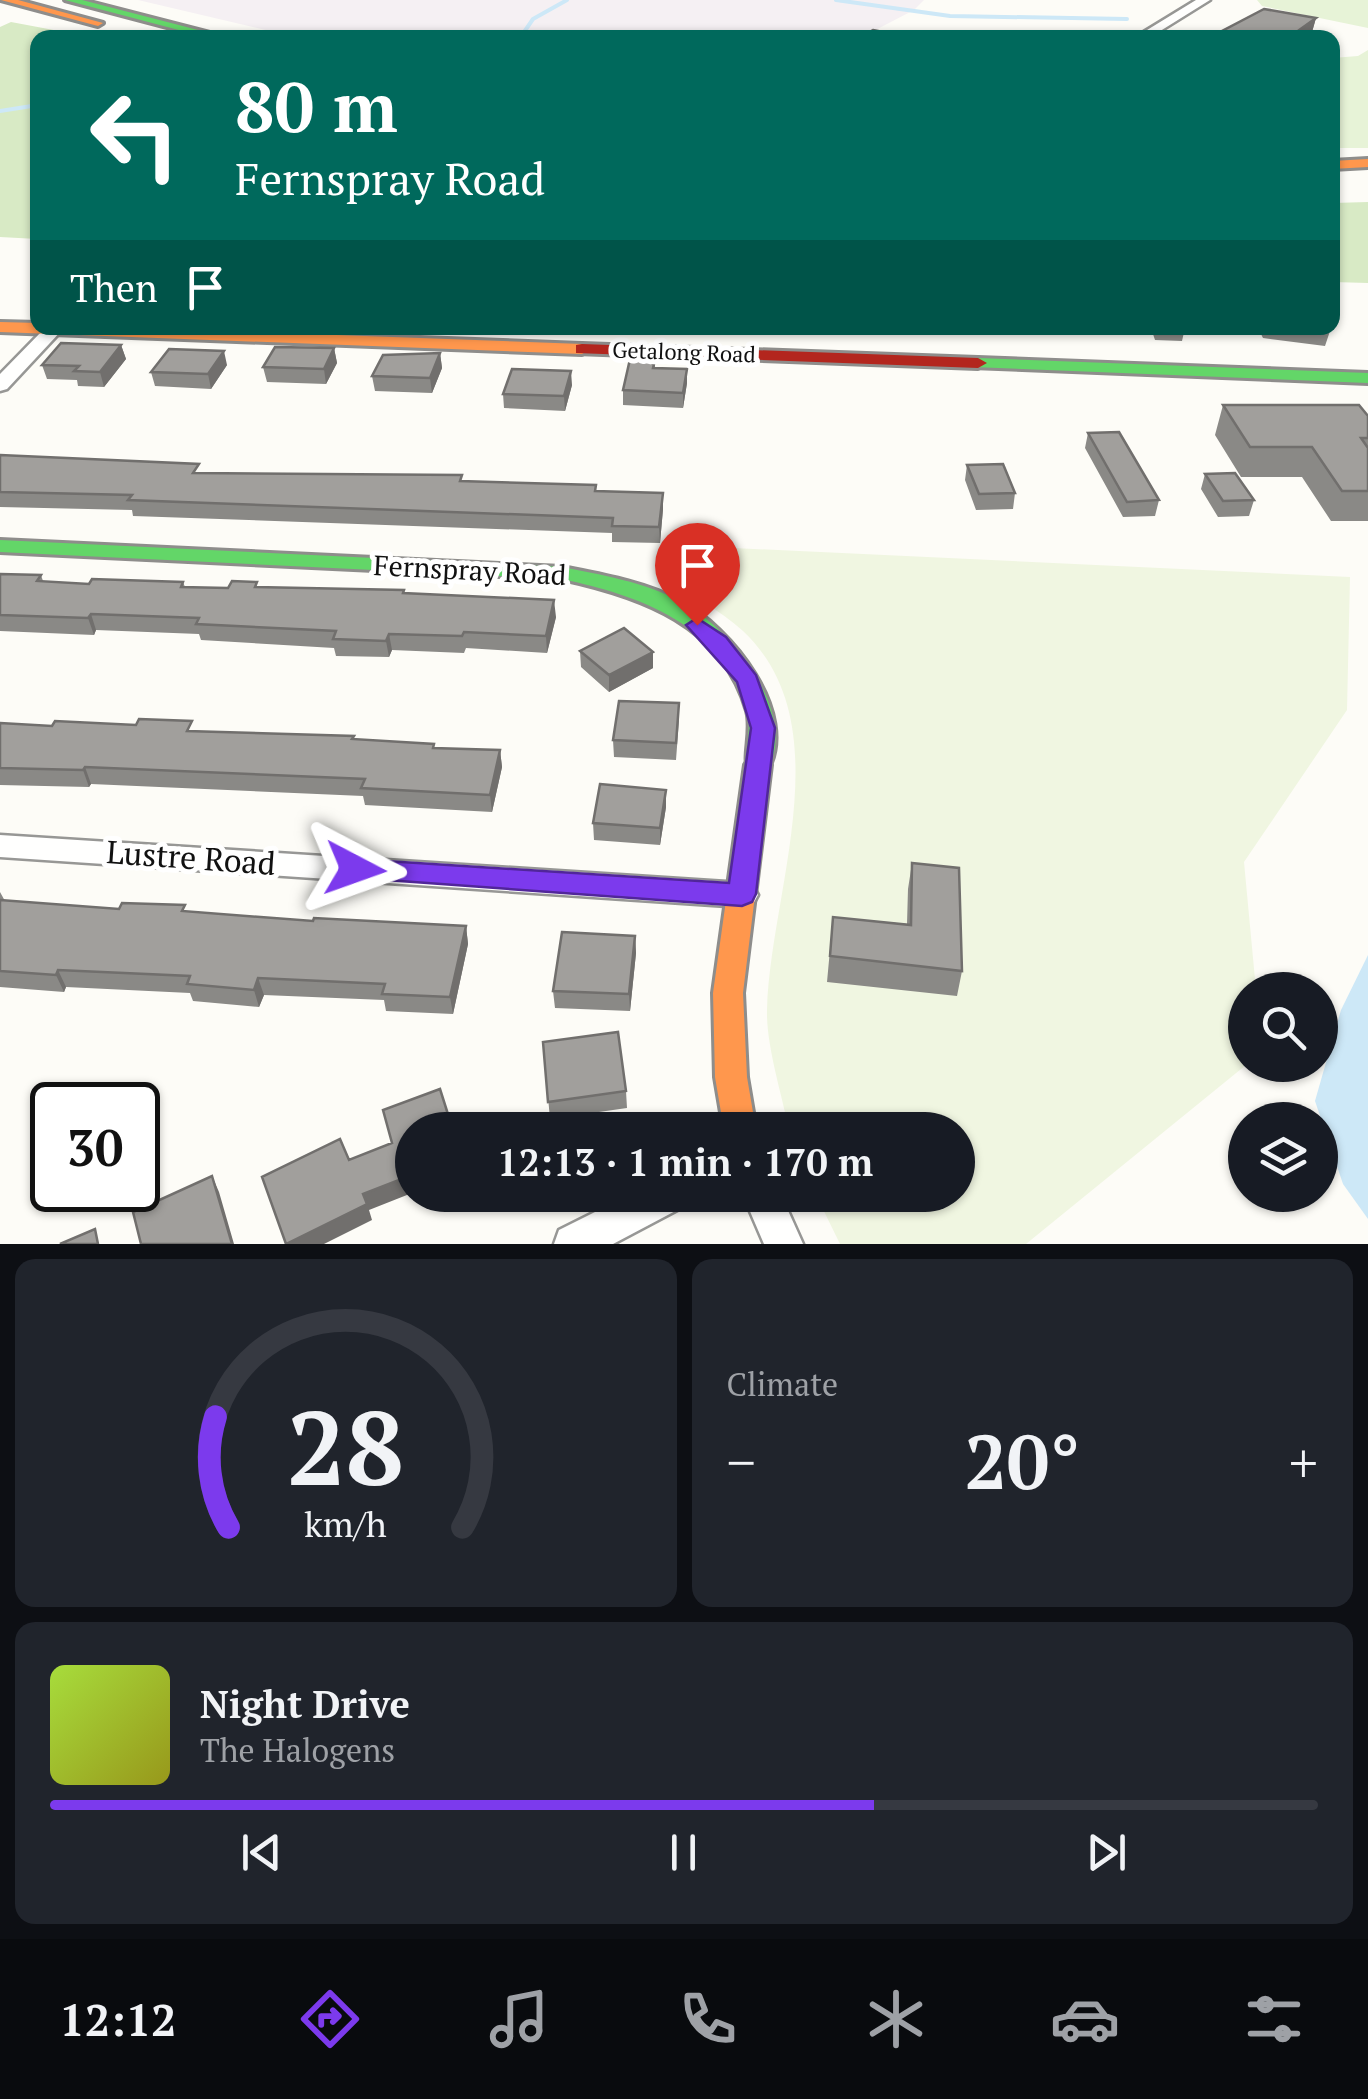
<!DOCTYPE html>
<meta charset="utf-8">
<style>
:root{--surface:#171b24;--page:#20242c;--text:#f1f3f6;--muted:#9ea1a6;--line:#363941;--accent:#7c3aed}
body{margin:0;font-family:"PT Serif",serif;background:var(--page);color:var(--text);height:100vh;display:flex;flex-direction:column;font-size:38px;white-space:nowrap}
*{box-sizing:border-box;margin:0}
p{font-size:32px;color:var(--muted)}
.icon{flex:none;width:55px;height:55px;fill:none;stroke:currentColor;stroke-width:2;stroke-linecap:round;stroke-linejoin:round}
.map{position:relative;height:1244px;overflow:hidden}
.side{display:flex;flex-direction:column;gap:15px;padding:15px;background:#0d0f14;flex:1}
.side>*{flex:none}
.banner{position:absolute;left:30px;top:30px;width:1310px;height:305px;border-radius:20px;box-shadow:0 2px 8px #0004;background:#00695c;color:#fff;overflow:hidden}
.buttons{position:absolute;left:1228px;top:972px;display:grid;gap:20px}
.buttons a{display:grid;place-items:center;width:110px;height:110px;border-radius:50%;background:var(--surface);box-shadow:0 2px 8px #0004;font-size:50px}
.speed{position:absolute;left:30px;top:1082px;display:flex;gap:20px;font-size:50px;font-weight:700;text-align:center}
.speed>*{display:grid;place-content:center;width:130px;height:130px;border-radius:50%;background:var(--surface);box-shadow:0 2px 8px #0004;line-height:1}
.speed .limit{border:5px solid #111;border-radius:15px;background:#fff;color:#111}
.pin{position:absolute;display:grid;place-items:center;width:85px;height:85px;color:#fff;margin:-102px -42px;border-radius:50% 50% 50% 0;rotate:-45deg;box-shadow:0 0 10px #0007}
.pin .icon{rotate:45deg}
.me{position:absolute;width:110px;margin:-55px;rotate:94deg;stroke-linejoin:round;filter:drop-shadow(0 0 8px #0008)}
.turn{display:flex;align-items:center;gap:35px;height:210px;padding:0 40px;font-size:45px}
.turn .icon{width:130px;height:130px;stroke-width:2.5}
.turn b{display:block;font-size:70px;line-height:85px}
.then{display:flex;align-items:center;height:95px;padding:0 40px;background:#0003;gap:20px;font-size:38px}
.big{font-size:75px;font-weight:800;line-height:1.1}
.side .card{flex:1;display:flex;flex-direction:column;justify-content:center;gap:15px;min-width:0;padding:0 35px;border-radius:20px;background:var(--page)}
.side .dial{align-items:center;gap:0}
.dial svg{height:260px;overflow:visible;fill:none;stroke:var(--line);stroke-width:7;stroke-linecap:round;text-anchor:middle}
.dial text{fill:var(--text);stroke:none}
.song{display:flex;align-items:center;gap:30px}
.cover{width:120px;height:120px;border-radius:15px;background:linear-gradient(135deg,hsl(80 70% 55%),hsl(60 70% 35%))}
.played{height:10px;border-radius:5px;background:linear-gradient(90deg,var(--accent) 65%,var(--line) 65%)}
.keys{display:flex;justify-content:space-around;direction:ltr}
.heat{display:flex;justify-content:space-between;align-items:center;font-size:55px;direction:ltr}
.side .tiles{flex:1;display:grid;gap:15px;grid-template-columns:1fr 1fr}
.card:last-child{grid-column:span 2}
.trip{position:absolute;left:395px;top:1112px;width:580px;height:100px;border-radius:50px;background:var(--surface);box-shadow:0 2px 8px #0004;font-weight:800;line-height:100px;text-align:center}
.menu{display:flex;height:160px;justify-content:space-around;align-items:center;background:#090b0e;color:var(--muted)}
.menu .icon{width:70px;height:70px}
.menu .selected{color:var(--accent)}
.menu b{font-size:45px;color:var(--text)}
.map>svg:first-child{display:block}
.industrial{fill:#f5f0f3}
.green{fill:#e7f3d7}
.forest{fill:#d8eac5}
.pitch{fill:#f0f6e1}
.water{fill:#cde8f7}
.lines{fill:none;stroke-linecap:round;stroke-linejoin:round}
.stream{stroke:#cde8f7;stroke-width:4}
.street-casing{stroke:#979795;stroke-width:5}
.fast-casing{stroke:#8e8d8b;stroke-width:6}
.slow-casing{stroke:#8e8d8b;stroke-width:6}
.jam-casing{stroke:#8e8d8b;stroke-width:6}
.street{fill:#fffffe;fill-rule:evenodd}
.fast{fill:#63d668;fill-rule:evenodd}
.slow{fill:#ff974d;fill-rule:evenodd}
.jam{fill:#b3261e;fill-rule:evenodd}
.wall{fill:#8a8986}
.shaded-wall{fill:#716f6d}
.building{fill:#a19f9c;stroke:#716f6d;stroke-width:2.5}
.route{fill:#7c3aed;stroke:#51269a;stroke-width:2.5}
.labels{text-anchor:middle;stroke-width:10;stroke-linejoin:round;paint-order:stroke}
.far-street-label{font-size:22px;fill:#111;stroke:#fff}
.street-label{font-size:28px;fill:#111;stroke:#fff}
.near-street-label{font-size:32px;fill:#111;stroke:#fff}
</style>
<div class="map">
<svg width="1368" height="1244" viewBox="0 0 1368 1244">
<rect width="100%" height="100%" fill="#fdfcf7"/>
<path class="industrial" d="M138,0H924L914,10L860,38H300Z"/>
<path class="green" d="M1257,0H1368V28L1262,6Z
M1368,50V148H1333V58L1358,56Z"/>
<path class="forest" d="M11,22L91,37L38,38L37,239L0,237V27Z
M1368,202V283L1333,282V203Z"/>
<path class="pitch" d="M671,545L1350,577L1347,710L1244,862L1256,990H1245L1246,1065L1026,1244H840L816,1195H958V1130H789C782,1095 766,1045 767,1010C770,892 843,725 743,631C720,610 693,596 666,582Z"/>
<path class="water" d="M1368,955V1219L1343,1184L1315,1101L1341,1010Z"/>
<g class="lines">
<path class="stream" d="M836,0L950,16L1127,19
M520,38L533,19L567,0
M0,111L38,105"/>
<defs>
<path id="street" d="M1196,0H1210L1149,38H1134Z
M45,328L63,329L7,389L0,391V374Z
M0,835L742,883L753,886L758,895L753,904L742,907L0,857Z
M629,1195H687L681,1208L613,1244H554L559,1230Z
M743,1195H781L803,1244H764Z"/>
<path id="fast" d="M65,0H82L229,38H209Z
M978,358L1368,373V383L972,367V359Z
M0,540L562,567C602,575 644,582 680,601C730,627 800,713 767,771H749C742,758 753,731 747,711C723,625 641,596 562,579L0,552Z"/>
<path id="slow" d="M1,0H18L103,23L98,26Z
M1368,159V167L1332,169V161Z
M0,322L38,323V328H145L582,344L590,349L582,354L0,332Z
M758,756L767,759L771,765L743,993L747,1077L756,1130H724L715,1077L713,993L745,765L749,759Z"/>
<path id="jam" d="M582,344L978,358L987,363L978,368L576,353V345Z"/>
</defs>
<use href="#street" class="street-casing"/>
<use href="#fast" class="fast-casing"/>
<use href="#slow" class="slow-casing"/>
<use href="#jam" class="jam-casing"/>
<use href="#street" class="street"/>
<use href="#fast" class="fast"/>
<use href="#slow" class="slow"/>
<use href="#jam" class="jam"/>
</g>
<path class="wall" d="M1316,18L1312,32L1304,38H1222L1224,30Z
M971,328H1033V329Z
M1121,328H1185L1182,341L1155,340L1152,331L1122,330Z
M1258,328H1331L1325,346L1263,338Z
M121,345L126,359L104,387L78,386L77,380L47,379L42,365Z
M334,348L337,363L326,384L267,382L263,367Z
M440,353L442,368L432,393L375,391L372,376Z
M655,360V368L687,369V383L683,408L623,405V390Z
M227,365L211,389L155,386L151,372Z
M572,385L565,411L504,408L503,394Z
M1223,405L1368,416V521H1331L1302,477H1241L1215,435Z
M1088,433L1159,500L1155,516L1123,517L1085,448Z
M0,455L202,473L463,481L596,491L663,493V509L660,543L612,542V533L133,516L132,510L0,507Z
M967,465L1015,493L1013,509L976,510L965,480Z
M1205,474L1254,500L1249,516L1218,517L1201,489Z
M0,574L41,575L43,581L89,584L183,582L185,587H259L404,593L556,617L547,653L466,648L464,653L392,650L389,657L336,656L334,648L201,640L199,634L96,630L94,635L0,631Z
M580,651L653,668L609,692L581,667Z
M679,720L676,760L614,757L613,740Z
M0,723L52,726L354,736V740L435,748L500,750L502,767L492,812L365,805L363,796L91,784L89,787L0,785Z
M666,790V807L660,845L594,840L593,823Z
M912,863L962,971L957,996L827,982L833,917L907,924L908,889Z
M0,892L5,901L119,909L187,911L313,921L466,926L468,944L453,1014L386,1011L384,1000L264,995L259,1007L193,1001L190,993L66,987L64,992L0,987Z
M635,936L636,953L630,1011L555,1008L553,991Z
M543,1042L626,1091L627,1108L550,1119Z"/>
<path class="shaded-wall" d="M1316,18L1312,32L1304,38H1288Z
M121,345L126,359L104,387L100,372Z
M334,348L337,363L326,384L324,369Z
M224,351L227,365L211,389L208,374Z
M440,353L442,368L432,393L430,378Z
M687,369V383L683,408V393Z
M571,371L572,385L565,411L564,396Z
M663,493V509L660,543L659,527Z
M554,600L556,617L547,653L546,636Z
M91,614L96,630L94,635L88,618Z
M389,634L392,650L389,657L386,641Z
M653,652V668L609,692V675Z
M500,750L502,767L492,812L490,795Z
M85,767L91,784L89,787L83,770Z
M666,790V807L660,845V828Z
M466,926L468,944L453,1014L450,997Z
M635,936L636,953L630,1011L629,994Z
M58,970L66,987L64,992L56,975Z
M258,978L264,995L259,1007L254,990Z
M412,1175V1193L369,1210L372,1220L324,1244H287L363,1194Z
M212,1176L219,1192L234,1244H232Z"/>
<path class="building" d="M1264,9L1316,18L1288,38H1267L1224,30Z
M873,30L914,38H859Z
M61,343L121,345L100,372L74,371L79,366L42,365Z
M275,347L334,348L324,369L263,367Z
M169,349L224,351L208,374L151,372Z
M440,353L430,378L372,376L383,355Z
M630,359L655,360L653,368L687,369L683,393L623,390Z
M512,369L571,371L564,396L503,394Z
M1223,405H1359L1368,416V438H1361L1368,448V491H1342L1312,447H1250Z
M1119,432L1159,500L1127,502L1088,433Z
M0,455L199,464L193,473L462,475L460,481L596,485L595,491L663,493L659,527L612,526L613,518L128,500L132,495L0,492Z
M1003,464L1015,493L979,494L967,465Z
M1235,473L1254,500L1223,501L1205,474Z
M0,574L41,575L37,581L89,584L92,579L183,582L181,587L228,588L232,581L257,582L255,587L404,590L403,593L554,600L546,636L464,632L462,636L389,634L386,641L333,639L336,631L196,624L199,618L91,614L88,618L0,615Z
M624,628L653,652L609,675L580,651Z
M619,701L679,703L676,743L613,740Z
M139,719L192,721L187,731L354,736L352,739L434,744L433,748L500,750L490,795L361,788L365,779L85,767L83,770L0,768V723L52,726L55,721L136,725Z
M600,784L666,790L660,828L593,823Z
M912,863L959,868L962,971L830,956L833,917L911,925Z
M0,900L119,909L122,903L185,905L182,911L313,921L314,918L466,926L450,997L382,994L385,984L258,978L254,990L187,984L190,976L58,970L56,975L0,971Z
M562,932L635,936L629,994L553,991Z
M618,1032L626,1091L548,1102L543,1042Z
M440,1089L453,1130H412V1175L363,1194L367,1204L286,1244L262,1177L340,1139L349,1160L392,1143L383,1110Z
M212,1176L232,1244H141L133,1212Z
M95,1229L98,1244H60Z"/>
<path class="route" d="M697,618L726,637L756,675L775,728L756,894L752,902L742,906L345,877L341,869L345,862L355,859L729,883L751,728L737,682L686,625Z"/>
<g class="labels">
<g class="far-street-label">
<text transform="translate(684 352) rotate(2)" y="8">Getalong Road</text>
</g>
<g class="street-label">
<text transform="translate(470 570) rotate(3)" y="10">Fernspray Road</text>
</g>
<g class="near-street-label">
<text transform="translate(191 858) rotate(4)" y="11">Lustre Road</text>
</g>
</g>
</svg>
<div class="buttons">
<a><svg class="icon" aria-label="search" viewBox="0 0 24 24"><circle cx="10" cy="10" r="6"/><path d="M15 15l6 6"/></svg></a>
<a><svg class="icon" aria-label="layers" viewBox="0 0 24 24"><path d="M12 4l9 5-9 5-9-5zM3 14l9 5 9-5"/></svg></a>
</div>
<div class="speed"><div class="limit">30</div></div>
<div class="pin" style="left:697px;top:625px;background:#d93025"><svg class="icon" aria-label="arrive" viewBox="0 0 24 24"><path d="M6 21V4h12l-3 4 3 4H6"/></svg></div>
<svg class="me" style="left:355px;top:869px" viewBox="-20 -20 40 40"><path d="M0-17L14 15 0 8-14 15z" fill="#7c3aed" stroke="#fff" stroke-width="4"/></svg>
<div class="trip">12:13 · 1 min · 170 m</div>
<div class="banner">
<div class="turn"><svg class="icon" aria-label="left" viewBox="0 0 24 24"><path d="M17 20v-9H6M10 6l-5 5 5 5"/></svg><div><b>80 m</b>Fernspray Road</div></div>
<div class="then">Then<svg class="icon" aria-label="arrive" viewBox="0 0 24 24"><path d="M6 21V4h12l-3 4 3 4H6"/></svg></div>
</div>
</div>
<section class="side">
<div class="tiles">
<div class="card dial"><svg viewBox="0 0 100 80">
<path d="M14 69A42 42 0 1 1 86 69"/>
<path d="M14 69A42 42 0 0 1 10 35" stroke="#7c3aed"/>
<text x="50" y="56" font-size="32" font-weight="700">28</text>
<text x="50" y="72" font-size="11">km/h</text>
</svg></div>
<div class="card"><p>Climate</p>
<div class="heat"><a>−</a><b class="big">20°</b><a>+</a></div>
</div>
<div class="card">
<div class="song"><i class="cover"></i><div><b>Night Drive</b><p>The Halogens</p></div></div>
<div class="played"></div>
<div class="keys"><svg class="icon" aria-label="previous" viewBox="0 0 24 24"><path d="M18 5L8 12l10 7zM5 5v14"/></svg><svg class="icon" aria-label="pause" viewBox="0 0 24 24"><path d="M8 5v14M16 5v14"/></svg><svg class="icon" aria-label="next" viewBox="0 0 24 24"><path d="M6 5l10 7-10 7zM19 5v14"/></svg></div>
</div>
</div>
</section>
<nav class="menu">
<b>12:12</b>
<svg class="icon selected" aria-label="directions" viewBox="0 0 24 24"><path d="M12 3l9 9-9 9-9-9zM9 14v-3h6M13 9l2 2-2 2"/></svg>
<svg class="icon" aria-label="music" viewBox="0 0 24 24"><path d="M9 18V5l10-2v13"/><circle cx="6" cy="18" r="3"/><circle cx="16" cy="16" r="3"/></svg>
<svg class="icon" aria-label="phone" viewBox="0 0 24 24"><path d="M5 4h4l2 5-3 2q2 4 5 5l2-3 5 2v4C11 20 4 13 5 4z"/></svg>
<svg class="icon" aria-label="climate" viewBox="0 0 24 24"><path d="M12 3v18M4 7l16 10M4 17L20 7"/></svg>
<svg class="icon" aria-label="car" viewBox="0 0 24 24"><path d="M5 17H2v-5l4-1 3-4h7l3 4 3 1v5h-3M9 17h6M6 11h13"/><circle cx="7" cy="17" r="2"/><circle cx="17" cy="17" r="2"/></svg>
<svg class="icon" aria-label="filters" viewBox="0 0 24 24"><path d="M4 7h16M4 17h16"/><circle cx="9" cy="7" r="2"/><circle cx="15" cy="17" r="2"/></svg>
</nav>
